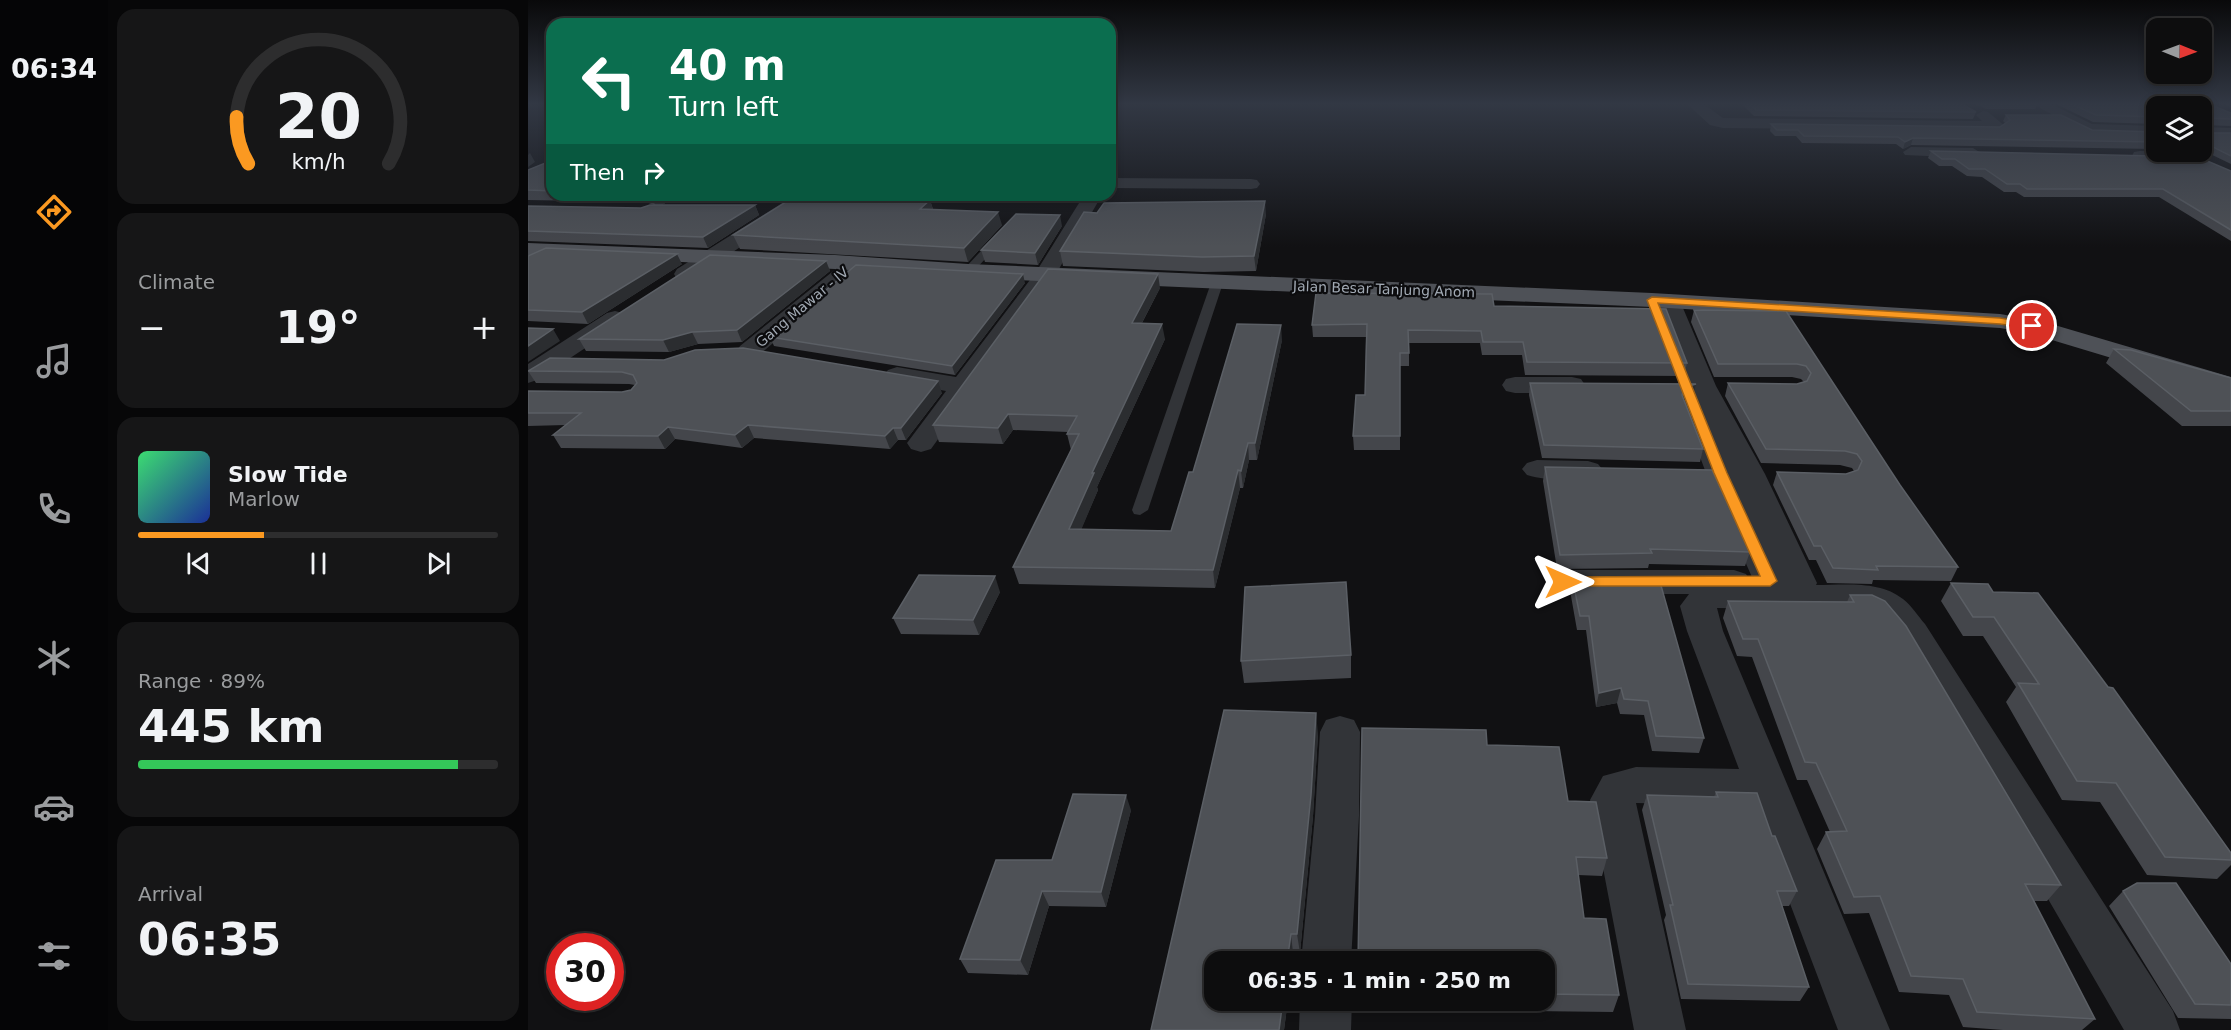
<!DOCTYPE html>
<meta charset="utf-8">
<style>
:root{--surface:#0d0d0e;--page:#161617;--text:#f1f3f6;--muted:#9a9c9e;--line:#2d2d2e;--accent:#fb9921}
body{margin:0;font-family:"DejaVu Sans",sans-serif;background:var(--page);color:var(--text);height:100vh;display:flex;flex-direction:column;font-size:22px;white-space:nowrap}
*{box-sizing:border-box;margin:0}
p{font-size:20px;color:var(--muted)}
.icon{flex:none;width:33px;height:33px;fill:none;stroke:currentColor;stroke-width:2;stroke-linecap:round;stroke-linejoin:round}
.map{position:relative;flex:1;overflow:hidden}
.details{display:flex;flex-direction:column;gap:9px;padding:9px;background:#070708;width:420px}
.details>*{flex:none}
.top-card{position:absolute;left:18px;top:18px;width:570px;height:183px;border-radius:18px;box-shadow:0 3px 9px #0003,0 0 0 2px var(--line);background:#0b6e4f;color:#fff;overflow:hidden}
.needle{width:39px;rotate:91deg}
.controls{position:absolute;left:1618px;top:18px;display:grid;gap:12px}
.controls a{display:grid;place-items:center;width:66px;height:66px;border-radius:12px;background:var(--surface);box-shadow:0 3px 9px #0003,0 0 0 2px var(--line);font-size:30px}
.speed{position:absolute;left:18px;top:933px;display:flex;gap:12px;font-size:30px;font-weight:700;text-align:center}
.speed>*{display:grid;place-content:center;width:78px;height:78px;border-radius:50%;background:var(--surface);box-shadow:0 3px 9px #0003,0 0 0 2px var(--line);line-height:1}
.speed .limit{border:9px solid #d22;background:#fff;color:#111}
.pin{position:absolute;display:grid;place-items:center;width:51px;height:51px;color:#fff;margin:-26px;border:3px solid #fff;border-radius:50%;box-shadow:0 2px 6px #0007}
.me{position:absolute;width:66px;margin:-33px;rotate:90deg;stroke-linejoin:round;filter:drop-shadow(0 0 4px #0008)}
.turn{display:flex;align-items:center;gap:21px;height:126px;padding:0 24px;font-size:27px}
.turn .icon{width:78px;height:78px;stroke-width:2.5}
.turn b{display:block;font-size:42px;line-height:51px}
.then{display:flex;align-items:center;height:57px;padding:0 24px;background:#0003;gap:12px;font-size:22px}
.big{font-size:45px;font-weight:700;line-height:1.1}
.details .widget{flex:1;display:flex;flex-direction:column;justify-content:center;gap:9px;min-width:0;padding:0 21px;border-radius:18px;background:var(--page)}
.details .dial{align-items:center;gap:0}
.dial svg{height:156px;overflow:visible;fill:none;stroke:var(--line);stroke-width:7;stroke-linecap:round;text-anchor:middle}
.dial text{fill:var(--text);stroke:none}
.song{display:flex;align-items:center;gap:18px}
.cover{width:72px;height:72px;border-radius:9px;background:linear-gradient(135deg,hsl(140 70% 55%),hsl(230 70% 35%))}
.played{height:6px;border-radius:3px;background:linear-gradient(90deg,var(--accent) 35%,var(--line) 35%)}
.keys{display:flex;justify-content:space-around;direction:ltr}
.heat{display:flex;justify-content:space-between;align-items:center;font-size:33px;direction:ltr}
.charge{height:9px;border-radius:4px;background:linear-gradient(90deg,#34c759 89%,var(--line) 0)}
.trip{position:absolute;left:676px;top:951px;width:351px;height:60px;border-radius:18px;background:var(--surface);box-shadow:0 3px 9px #0003,0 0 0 2px var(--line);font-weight:700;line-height:60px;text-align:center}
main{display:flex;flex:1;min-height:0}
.tab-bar{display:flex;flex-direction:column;width:108px;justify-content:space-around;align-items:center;background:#050506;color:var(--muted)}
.tab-bar .icon{width:42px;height:42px}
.tab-bar .active{color:var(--accent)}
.tab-bar b{font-size:27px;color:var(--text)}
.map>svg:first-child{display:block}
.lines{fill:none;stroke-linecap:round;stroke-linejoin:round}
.service{fill:#323438;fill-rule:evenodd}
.minor{fill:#323438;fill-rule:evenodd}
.primary{fill:#4e5157;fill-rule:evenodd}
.wall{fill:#44464b}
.shaded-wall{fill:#2b2d30}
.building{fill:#4e5156;stroke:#5b5f65;stroke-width:1.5}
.route{fill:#fb9921;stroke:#a36315;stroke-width:1.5}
.labels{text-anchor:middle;stroke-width:4.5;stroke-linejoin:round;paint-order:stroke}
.far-street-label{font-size:14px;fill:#a2aab4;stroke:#0c0c0e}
</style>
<main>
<nav class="tab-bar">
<b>06:34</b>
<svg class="icon active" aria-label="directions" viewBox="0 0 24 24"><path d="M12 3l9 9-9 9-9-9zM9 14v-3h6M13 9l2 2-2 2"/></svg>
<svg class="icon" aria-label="music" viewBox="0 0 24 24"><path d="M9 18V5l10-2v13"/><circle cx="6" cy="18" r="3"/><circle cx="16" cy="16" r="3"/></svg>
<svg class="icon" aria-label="phone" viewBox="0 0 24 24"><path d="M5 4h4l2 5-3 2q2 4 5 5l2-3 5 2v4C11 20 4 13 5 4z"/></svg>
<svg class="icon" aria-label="climate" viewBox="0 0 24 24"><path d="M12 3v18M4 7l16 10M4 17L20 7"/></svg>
<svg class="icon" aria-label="car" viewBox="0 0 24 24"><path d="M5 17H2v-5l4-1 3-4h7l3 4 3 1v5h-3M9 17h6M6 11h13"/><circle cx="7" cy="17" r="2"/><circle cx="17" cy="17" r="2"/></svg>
<svg class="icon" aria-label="filters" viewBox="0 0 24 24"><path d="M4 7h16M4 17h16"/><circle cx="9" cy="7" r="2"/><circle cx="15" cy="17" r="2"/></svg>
</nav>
<section class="details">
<div class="widget dial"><svg viewBox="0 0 100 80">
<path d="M14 69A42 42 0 1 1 86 69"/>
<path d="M14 69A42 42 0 0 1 8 45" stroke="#fb9921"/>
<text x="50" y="56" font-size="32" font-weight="700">20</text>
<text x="50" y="72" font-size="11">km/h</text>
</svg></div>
<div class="widget"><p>Climate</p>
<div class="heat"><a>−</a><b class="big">19°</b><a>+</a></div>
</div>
<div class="widget">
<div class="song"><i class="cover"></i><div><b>Slow Tide</b><p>Marlow</p></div></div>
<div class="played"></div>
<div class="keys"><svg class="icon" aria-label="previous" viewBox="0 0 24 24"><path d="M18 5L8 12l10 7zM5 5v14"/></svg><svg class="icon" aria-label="pause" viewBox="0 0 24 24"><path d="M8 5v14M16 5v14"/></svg><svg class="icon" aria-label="next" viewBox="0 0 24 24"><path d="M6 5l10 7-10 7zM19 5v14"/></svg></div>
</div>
<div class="widget"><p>Range · 89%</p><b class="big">445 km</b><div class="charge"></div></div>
<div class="widget"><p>Arrival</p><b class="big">06:35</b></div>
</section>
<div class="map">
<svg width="1703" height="1030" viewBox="0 0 1703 1030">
<rect width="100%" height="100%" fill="#111113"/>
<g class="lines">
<path class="service" d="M470,236L475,239L474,241L444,273H436V269L466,237Z
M690,277L696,280L620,510L612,515L606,514L604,510L684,280Z"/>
<path class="minor" d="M1158,103H1174L1195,118L1454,121L1448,115L1455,111L1460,112L1477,126L1469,131L1195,128L1182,125Z
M1503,103H1521L1564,124L1629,126V136L1556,132Z
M1674,127L1703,128V138L1674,137Z
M1383,147L1445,148L1453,153L1445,158L1377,155L1375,152Z
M1612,151L1671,152L1679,157L1671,162L1606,160L1604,156L1606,152Z
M582,178L723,179L729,180L732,184L729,188L723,189L582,188Z
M267,195H289L165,279L157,280L149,279L146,274L149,269Z
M556,195H574L528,274L403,449L393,452L383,449L379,443L418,391L360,380L356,375L360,370L369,367L428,377L508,272Z
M326,258L333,260L337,264L333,268L230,356L221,358L212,356L209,351L212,346L319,260Z
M1141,294L1149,296L1152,301L1188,386L1237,474L1289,583L1288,585C1315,585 1352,580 1375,599C1383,605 1390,616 1397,624L1645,1011L1652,1030H1596L1371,642L1350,616L1337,610L1189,608L1195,631L1362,1030H1310L1225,806L1108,803L1158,1030H1106L1062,800L1075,776L1108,767L1211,769L1159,631L1152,606L1161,594H1035L1023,590L1018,582L1023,574L1035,570H1206L1218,574L1223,582L1222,584H1227L1178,473L1153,406L1156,400L1168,398L1130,301L1133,296Z
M87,311L95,313L99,318L95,323L9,380L0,383V364L79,313Z
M987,377H1044L1053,379L1057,385L1053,391L1044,393H987L978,391L974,385L978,379Z
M1009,460L1060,461L1070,464L1075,470L1070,476C1049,482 1020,481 999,475L994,469L999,463Z
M812,716L826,720L832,732L831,816L823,962H773L787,816L792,732L798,720Z
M772,1000H824L823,1030H771Z"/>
<path class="primary" d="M0,243L307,255L440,264L1124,293L1472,314L1513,321L1703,377V394L1501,333L1472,328L1124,307L440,278L307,269L0,255Z"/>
</g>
<path class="wall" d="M1216,103H1432L1448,112L1445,119L1226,116L1215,105Z
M1446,103H1510L1507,109H1458Z
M1526,103H1678L1703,113V126L1676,125L1678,133H1703V164L1674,150V106H1629V124L1565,122Z
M1695,103H1703V107Z
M1478,115L1564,130L1629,132V149L1383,145L1375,149L1368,144L1274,143L1268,136H1247L1242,131L1243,124L1472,127L1477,123L1475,121Z
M24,146V195H150L134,205H227L231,215L180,248L0,241V206L113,208L126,205L118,202L0,200V170L20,162Z
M1403,151L1703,171V241L1631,197H1496L1488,192H1476L1454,177L1439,176L1424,166H1411L1400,158Z
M385,200H402L405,209L474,225L440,262L212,249L205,235Z
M738,214L728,271L676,272L535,266L532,251Z
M534,226L510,265L457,262L453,250Z
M0,256L154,264L60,324L0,321Z
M298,261L302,271L214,342L170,344L141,352L58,351L51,339Z
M497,283L427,375L246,346L242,337Z
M632,288L614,323L637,339L569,487L570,490L553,529L643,531L665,472L754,340L729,460H721L715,488H712L687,588L491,584L485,567L543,450L539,434L540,432L485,430L475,444L411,442L405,425Z
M966,306L1159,363L1156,376L997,375L994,355H954L952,343H881V366H872V450H826L825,436L837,395L838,337H785L784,325Z
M1166,310L1258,311L1372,485L1430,567L1423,581L1345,580L1344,584L1299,583L1288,560H1281L1245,485L1249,472L1318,474L1326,471L1324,468L1312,465L1233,463L1197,396L1200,383L1269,384L1276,382L1273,379L1264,377H1186L1163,322Z
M1586,349L1703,378V426H1654L1578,363Z
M22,358L414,393L378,440H370L362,449L226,438L214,448L147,439L137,449L33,448L25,435L38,425L0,426V391L94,392L103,390L107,385L101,384L8,383L0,371Z
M1002,383L1165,396L1155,399L1175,449L1172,462L1014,458L1001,395Z
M1017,467L1222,552L1217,566L1121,564L1120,568L1029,569L1015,481Z
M1045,582L1176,738L1171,753L1124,751L1116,715L1092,714L1089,703L1068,707L1058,630H1049L1043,596Z
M1423,583L1465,592L1703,853V865L1689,879L1619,875L1572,802L1534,800L1478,702L1488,687L1455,636H1435L1413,601Z
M472,592L451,635L373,634L365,618Z
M1322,595L1533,885L1519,901H1506L1567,1019L1554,1030H1475L1435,1027L1421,995L1371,992L1341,913L1316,914L1289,849L1298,832H1302L1279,780H1269L1224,657L1209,656L1195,618L1200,601L1319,602Z
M823,655V678L716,683L713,661Z
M790,734L785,816L772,953H765L764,962H687V1000H760L756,1030H623Z
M959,745L1040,801L1079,858L1074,876L1050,875L1056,918L1091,995L1085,1012L1001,1011L1000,1000H1017V962Z
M1188,792L1244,836L1269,891L1261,906H1254L1281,987L1272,1001L1153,999L1136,920L1138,915L1114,810L1119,795L1186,797Z
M603,810L578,907L521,906L500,975L440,973L432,959L524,860Z
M1595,891L1703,964V1019L1650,1018L1581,906Z"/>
<path class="shaded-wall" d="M1385,138L1383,145L1375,149L1377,142Z
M2,153L7,162L0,167V155Z
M130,195H150L129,208L124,199Z
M371,195H391L370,212L365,199Z
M402,200L406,213L392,209Z
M737,201L738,214L728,271L726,256Z
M227,205L231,215L180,248L175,237Z
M470,212L474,225L440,262L436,248Z
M532,215L534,226L510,265L507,253Z
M149,254L154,264L60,324L54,312Z
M298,261L302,271L214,342L209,330Z
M495,274L497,283L427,375L424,366Z
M630,274L632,288L606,338L604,323Z
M634,324L637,339L569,487L570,490L546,547L541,529L564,473Z
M753,325L754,340L729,460L727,443Z
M25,329L32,341L0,362V346Z
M164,332L170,344L141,352L135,340Z
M410,381L414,393L378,440L373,428Z
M1168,384L1165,396L1154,399V395L1157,387Z
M480,414L485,430L475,444L470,428Z
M220,425L226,438L214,448L207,435Z
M140,427L147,439L137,449L130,436Z
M365,428L370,440L362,449L357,436Z
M720,443L721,460L715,488L713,471Z
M710,470L712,488L687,588L685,570Z
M467,576L472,592L451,635L445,620Z
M1093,688L1089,703L1068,707L1071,693Z
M788,713L790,734L785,816L772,953L769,934Z
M598,795L603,810L578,907L573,892Z
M514,891L521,906L500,975L492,960Z
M763,934L765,953L764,962H759Z
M755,1000H760L756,1030H751Z"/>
<path class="building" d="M1221,103H1432L1448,112L1228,110Z
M1541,103H1678L1703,113V119L1678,118L1675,120L1678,133H1703V156L1677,143H1674V106H1629V117L1568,115Z
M1478,115H1533L1564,130L1629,132V142L1385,138L1377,142L1370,137L1276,136L1270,130H1249L1243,124L1472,127L1482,120Z
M24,146V191L0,190V170L20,162V147Z
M1403,151L1670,157L1703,171V230L1635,189H1499L1492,184H1479L1457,169H1441L1427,159H1414Z
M121,195H130L124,199Z
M269,195H371L365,199L402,200L392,209L470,212L436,248L205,235Z
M737,201L726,256L674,257L532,251L556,212L569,213L576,203Z
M122,205H227L175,237L0,231V206L113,208Z
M488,214L532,215L507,253L453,250Z
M18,248L149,254L54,312L0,310V256Z
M182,255L298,261L209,330L164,332L135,340L51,339Z
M328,265L495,274L424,366L242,337Z
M520,269L630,274L604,323L634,324L564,473H566L541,529L643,531L661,472H665L709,324L753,325L727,443H720L713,471L710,470L685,570L485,567L551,434H539L549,416L480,414L470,428L405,425Z
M788,293L964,294L966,306L1138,309L1159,363L999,362L995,342H955L953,331L880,330L881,353H872V436H825L828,395H837L839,324L784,325Z
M1166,310L1258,311L1372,485L1430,567L1348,566L1350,570L1305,568L1293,546H1286L1249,472L1318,474L1330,470L1334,461L1329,454L1317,451L1238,449L1200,383L1269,384L1279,381L1283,373L1278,366L1269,364H1190Z
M0,328L25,329L0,346Z
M215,348L410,381L373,428H365L357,436L220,425L207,435L140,427L130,436L25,435L53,413H0V391L94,392L103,390L109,383L105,375L94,372L0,371L22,358L136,360L167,350Z
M1586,349L1603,350L1703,378V411H1663Z
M1002,383L1168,384L1157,387L1154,395L1175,449L1016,445Z
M1017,467L1184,470L1222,552L1122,549L1124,553L1032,555Z
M391,575L467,576L445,620L365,618Z
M818,582L823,655L713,661L717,587Z
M1045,582H1132L1176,738L1128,736L1120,701L1096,699L1093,688L1071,693L1061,616H1052Z
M1423,583L1460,584L1465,592L1510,593L1580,687L1585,688L1703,853V860L1637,857L1588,783L1549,781L1490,683L1511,684L1466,617H1445Z
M1322,595H1344L1357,601L1378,626L1533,885L1497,884L1567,1019L1449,1012L1435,979L1383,976L1352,896L1326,897L1298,832L1319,831L1288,763L1277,762L1230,639H1215L1200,601L1326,602Z
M696,710L788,713L783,795L769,934H763L759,962H687V1000H755L751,1030H623Z
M834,728L958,730L959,745L1031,747L1040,801L1068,802L1079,858L1048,857L1056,918L1078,919L1091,995L1017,994V962H830Z
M1188,792L1229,793L1244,836H1247L1269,891H1249L1281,987L1160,984L1142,905H1145L1119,795L1190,797Z
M545,794L598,795L573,892L514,891L492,960L432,959L468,860H524Z
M1609,883H1648L1703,964V1005L1667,1004L1595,891Z"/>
<linearGradient id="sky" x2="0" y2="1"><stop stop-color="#09090a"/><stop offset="0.42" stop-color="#323844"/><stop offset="1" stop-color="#323844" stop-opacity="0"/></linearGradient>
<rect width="1703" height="247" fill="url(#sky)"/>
<path class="route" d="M1124,297L1472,318L1504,323L1509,326L1504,329L1472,324L1130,303L1199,473L1249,581L1242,586H1030L1028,582L1035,577L1232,576L1186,473L1119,300Z"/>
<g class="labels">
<g class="far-street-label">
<text transform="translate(856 289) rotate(2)" y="5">Jalan Besar Tanjung Anom</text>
<text transform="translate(274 307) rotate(-40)" y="5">Gang Mawar - IV</text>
</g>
</g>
</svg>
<div class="controls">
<a><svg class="needle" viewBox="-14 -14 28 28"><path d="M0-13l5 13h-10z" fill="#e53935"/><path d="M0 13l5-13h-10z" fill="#9a9c9e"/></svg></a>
<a><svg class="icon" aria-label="layers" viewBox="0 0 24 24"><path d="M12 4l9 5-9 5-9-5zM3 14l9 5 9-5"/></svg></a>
</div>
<div class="speed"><div class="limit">30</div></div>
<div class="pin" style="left:1504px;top:326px;background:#d93025"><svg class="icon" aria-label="arrive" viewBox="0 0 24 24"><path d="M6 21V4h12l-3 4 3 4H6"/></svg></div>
<svg class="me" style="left:1035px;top:582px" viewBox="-20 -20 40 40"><path d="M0-17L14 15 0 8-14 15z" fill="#fb9921" stroke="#fff" stroke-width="4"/></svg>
<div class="trip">06:35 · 1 min · 250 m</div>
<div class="top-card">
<div class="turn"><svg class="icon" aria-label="left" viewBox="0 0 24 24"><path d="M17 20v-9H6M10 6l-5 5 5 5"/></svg><div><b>40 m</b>Turn left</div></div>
<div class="then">Then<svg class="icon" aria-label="right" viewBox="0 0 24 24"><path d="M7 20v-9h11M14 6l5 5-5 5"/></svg></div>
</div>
</div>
</main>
